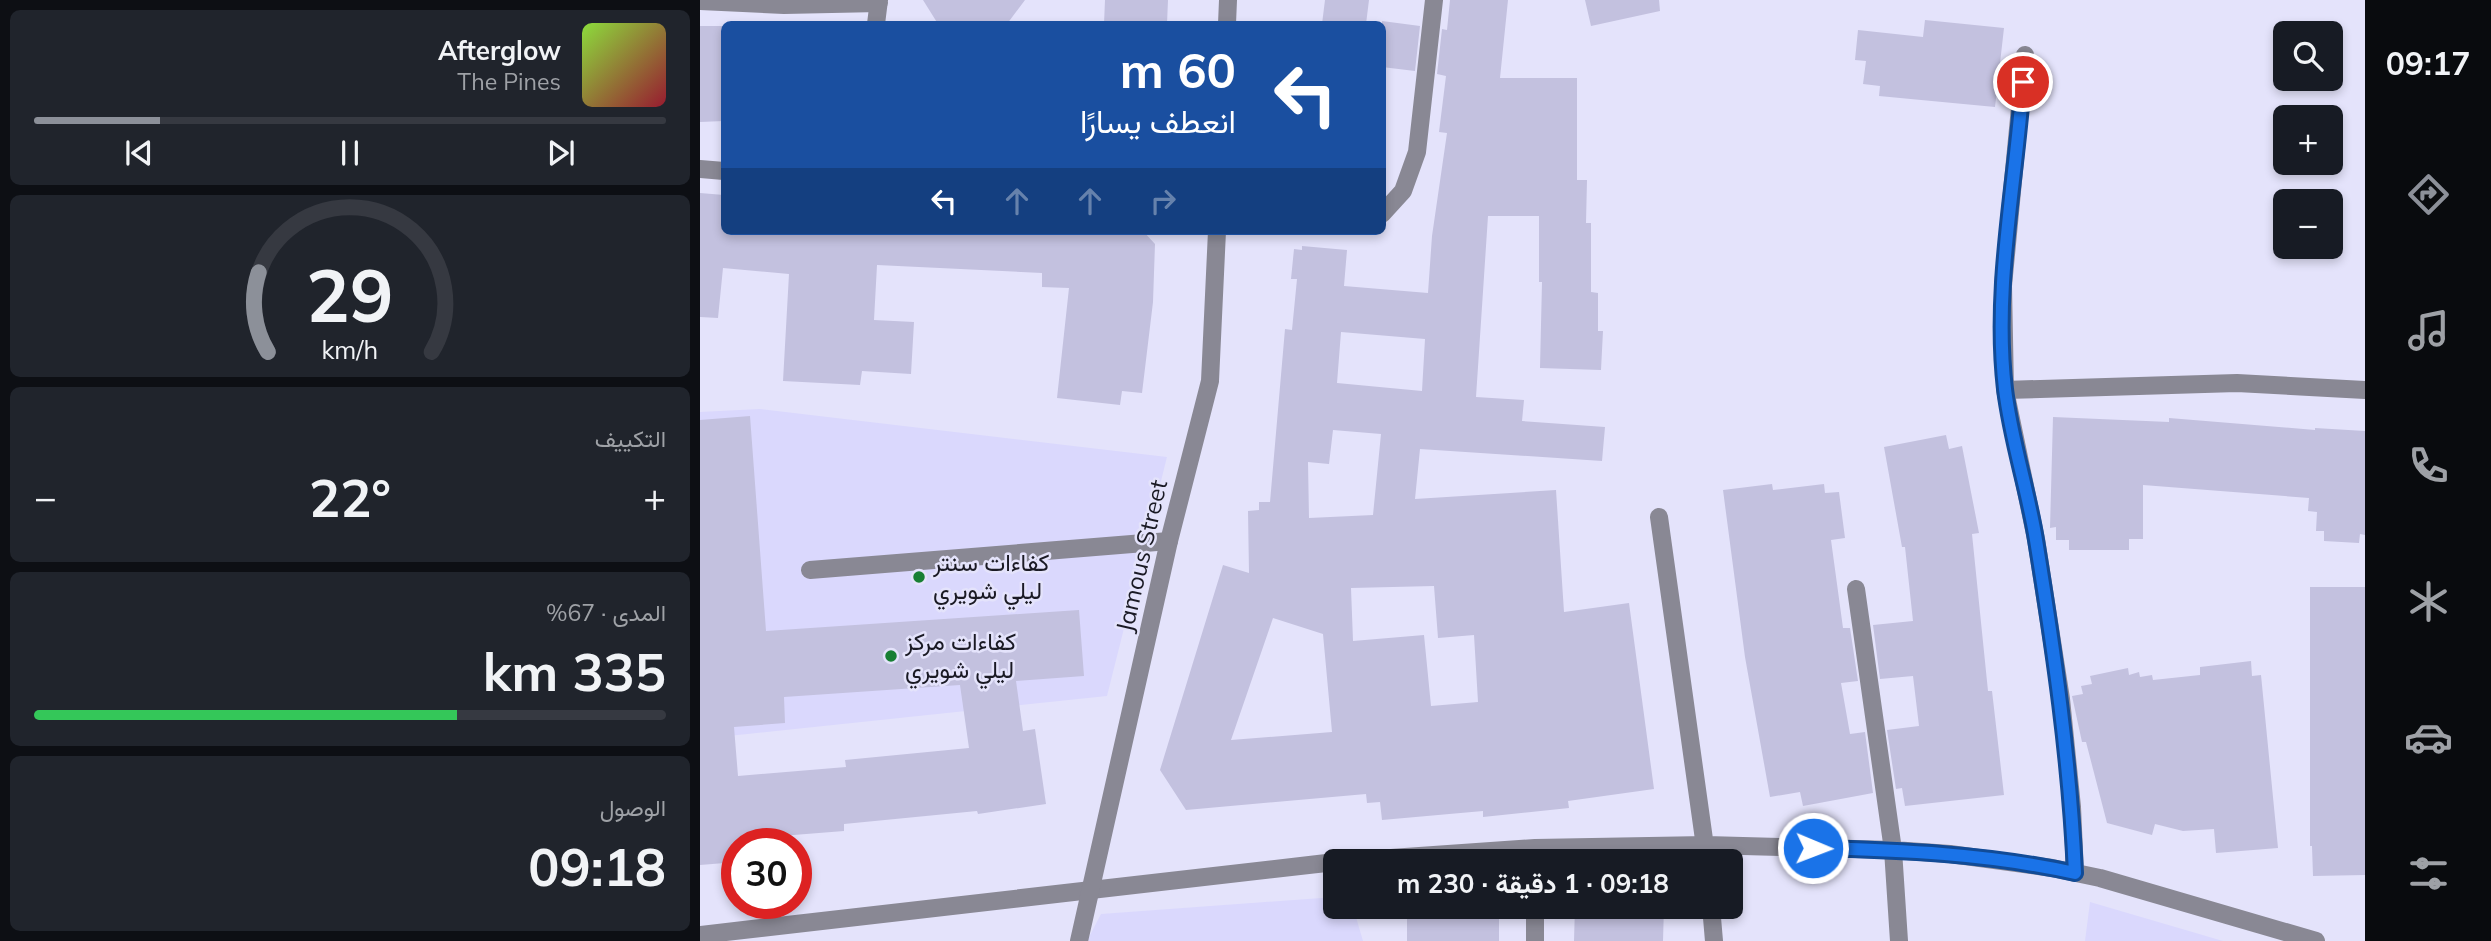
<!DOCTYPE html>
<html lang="ar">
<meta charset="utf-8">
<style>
:root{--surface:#171b24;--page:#20242c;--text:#f1f3f6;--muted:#9ea1a6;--line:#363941;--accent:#8c9099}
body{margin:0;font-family:Mulish,Vazirmatn,sans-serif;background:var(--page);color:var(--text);direction:rtl;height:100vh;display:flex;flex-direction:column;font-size:26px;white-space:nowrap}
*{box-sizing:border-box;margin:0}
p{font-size:23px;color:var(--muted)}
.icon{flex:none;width:38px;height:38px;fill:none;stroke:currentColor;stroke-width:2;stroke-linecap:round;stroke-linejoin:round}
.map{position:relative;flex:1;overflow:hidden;direction:ltr}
.panel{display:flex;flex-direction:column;gap:10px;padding:10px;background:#0d0f14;width:700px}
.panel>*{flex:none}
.hud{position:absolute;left:21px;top:21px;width:665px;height:214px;border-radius:10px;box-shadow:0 4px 10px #0003;direction:rtl;background:#1a4fa0;color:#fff;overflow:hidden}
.controls{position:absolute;left:1573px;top:21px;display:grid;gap:14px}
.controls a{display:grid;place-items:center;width:70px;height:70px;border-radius:10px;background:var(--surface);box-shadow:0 4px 10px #0003;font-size:35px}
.speed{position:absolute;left:21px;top:828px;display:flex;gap:14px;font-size:35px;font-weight:700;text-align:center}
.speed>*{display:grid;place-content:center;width:91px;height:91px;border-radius:50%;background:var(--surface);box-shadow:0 4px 10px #0003;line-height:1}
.speed .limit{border:10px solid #d22;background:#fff;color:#111}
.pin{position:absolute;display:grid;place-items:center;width:60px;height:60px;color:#fff;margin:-30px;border:4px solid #fff;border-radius:50%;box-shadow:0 2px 7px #0007}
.me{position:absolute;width:77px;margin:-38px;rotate:91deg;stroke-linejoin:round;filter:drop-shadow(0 0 5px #0008)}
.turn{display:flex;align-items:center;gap:24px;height:147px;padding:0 35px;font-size:32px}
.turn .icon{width:91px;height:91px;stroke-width:2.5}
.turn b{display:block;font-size:49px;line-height:60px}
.lanes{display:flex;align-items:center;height:66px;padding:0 35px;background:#0003;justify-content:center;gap:35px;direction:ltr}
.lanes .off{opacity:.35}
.big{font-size:52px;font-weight:700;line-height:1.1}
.panel .tile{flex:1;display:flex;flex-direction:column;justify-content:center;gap:10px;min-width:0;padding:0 24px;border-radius:10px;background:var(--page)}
.panel .dial{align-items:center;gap:0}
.dial svg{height:182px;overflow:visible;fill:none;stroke:var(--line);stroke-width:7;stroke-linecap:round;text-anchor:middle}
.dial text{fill:var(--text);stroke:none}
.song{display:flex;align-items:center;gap:21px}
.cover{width:84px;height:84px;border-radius:10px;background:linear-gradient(135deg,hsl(90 70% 55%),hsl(350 70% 35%))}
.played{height:7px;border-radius:4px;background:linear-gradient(90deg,var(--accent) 20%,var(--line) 20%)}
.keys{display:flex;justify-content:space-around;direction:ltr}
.heat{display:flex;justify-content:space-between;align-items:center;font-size:38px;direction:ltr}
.charge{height:10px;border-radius:5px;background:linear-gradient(90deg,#34c759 67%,var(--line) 0)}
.trip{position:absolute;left:623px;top:849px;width:420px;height:70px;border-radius:10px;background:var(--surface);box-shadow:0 4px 10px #0003;font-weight:700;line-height:70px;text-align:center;direction:rtl}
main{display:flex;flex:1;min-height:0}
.menu{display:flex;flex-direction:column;width:126px;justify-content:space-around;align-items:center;background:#090b0e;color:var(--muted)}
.menu .icon{width:49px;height:49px}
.menu .active{color:var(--accent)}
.menu b{font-size:32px;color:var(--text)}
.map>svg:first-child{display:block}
.built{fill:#dad8fd}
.building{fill:#c3c1df;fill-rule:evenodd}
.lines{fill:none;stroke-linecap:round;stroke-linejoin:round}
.service{stroke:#898894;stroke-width:18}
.minor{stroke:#898894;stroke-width:18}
.tertiary{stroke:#898894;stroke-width:18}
.route-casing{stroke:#114b97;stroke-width:18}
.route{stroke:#1a73e8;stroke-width:12}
.poi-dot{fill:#187f34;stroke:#e4e3fb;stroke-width:2.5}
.labels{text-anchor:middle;stroke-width:5;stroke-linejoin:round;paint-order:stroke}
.street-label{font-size:24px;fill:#1a1a24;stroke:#e4e3fb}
.poi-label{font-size:24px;fill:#1a1a24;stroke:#e4e3fb;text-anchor:start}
</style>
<main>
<nav class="menu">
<b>09:17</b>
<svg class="icon active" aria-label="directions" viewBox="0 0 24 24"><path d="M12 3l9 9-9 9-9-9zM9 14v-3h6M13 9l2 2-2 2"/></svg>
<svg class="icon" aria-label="music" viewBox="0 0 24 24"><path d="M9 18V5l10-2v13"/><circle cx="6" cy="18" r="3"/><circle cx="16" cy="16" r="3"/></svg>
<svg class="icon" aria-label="phone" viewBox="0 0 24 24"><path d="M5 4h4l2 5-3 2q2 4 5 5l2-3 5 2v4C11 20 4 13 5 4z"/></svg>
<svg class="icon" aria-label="climate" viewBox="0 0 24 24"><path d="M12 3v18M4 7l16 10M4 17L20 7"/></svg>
<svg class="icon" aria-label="car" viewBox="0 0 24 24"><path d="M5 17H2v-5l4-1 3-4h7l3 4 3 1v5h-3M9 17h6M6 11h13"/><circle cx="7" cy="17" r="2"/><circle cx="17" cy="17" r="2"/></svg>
<svg class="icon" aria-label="filters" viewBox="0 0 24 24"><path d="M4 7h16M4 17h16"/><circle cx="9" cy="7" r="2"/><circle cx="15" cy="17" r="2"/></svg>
</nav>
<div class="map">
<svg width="1665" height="941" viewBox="0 0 1665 941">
<rect width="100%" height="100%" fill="#e4e3fb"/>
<path class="built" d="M60,409L467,457L407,696L0,739V412Z
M635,897V906L653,907L663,941H387L401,914Z
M1390,902L1523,941H1385Z"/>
<path class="building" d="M223,0H325L307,24H238Z
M405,0H468L467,24H404Z
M625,0H669L666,24H622Z
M750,0H808L800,78H877V180H887L886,223H891V292L898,293V331H903L901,370L840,368L842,282H839V216H788L776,397L824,400L822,421L905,427L902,461L720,449L715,499L856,490L864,612L929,603L954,789L868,801L869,808L783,817V811L682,820L680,802L667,803L666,794L486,810L460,770L523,565L549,573L548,511L559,510V502H570L585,329L592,330L597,279H591L594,249L602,250V246L647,250L644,286L728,293L732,236L747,133L739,132L746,76L737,74L742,29L747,30ZM641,332L725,339L722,391L637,383ZM633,430L681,434L673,515L609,518L608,462L629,464ZM734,586L738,638L774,635L778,702L731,706L724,635L653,641L651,588ZM573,618L623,634L632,732L531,740Z
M885,0H959L960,11L891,26Z
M1225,20L1304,28L1295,107L1179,96L1180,86L1163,84L1166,61L1155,60L1158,30L1223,37Z
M682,21L720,26L715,71L682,67Z
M0,26H24V121L0,122Z
M0,193L24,195V231H443L455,244L453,302L442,393L422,391L420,405L357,398L369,288L342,287V273L177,265L174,320L214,322L211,374L162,371L160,385L83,381L89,274L23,268L18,318L0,317Z
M50,416L66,631L379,610L384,676L316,681L323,731L335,729L346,804L278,814L277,811L144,824V831L43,839L44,844H37V862L0,865V420ZM260,685L269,748L145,760L146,767L38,776L34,727L85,723L84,697Z
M1353,417L1469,422V418L1615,430V428L1665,431V535L1660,534L1659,543L1624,541V531H1616L1617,512L1608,511L1609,498L1443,485V539H1429V550H1369V540H1356V527L1350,528Z
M1246,435L1249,449L1262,446L1279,533L1272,534L1288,691H1292L1304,795L1205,806L1202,788L1196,789L1187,730L1219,726L1213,676L1180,679L1173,625L1213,621L1205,547H1202L1184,447Z
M1072,484L1073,490L1124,484L1125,493L1139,492L1145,538L1131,540L1143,628H1150L1158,681L1141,683L1150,734L1165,732L1173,793L1103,806L1100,792L1070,797L1045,657L1023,490Z
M1610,587H1665V875L1613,876L1612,846H1610Z
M1551,661L1552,676L1561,675L1578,848L1516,853L1514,829L1483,831L1455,824L1452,835L1407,823L1386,742H1382L1372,696L1383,694L1381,686L1392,684L1390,676L1428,668L1429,675L1439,672L1440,677L1452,675L1453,680L1500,675V667Z
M707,906H799V941H707Z
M875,906H964L963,941H874Z"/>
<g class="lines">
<path class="service" d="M110,570L469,541"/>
<path class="minor" d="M0,1L84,5L179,3
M176,24L179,0
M1325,55L1303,286L1305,390L1336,539L1361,699L1372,807L1375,873
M682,214L703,191L717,152L734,0
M1305,390L1537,383L1665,390
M959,517L1007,861
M1156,589L1193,850L1199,941
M648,861L835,848L1006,845L1193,850L1250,854L1352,868L1400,878L1616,941
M1011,906L1014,941
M0,935L635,862
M835,941V906"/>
<path class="tertiary" d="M527,24L528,0
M0,169L24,171
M379,941L469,541L510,381L517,231"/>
</g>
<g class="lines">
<defs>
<path id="route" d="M1113,848C1201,850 1289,854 1375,873C1370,761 1354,650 1336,540C1328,490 1311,440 1305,389C1293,287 1316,183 1323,82"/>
</defs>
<use href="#route" class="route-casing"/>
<use href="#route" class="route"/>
</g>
<g class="poi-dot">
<circle cx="219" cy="577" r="7"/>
<circle cx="191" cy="656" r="7"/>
</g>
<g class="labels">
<g class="street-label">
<text transform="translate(442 556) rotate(-77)" y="8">Jamous Street</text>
</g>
<g class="poi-label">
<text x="233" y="571">كفاءات سنتر<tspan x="233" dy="28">ليلي شويري</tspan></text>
<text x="205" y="650">كفاءات مركز<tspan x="205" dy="28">ليلي شويري</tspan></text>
</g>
</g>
</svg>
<div class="controls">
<a><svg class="icon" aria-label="search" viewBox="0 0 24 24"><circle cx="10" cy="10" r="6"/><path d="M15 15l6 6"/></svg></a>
<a>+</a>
<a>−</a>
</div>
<div class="speed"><div class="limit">30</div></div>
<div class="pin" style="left:1323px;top:82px;background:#d93025"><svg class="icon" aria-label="arrive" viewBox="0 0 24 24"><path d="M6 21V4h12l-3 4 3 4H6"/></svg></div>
<svg class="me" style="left:1113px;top:848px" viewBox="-20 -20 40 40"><circle r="17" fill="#1a73e8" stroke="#fff" stroke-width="3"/><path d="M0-11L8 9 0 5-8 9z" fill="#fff"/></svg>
<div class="trip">09:18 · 1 دقيقة · 230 m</div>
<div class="hud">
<div class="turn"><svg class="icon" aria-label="left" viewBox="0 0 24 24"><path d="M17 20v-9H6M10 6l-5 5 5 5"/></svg><div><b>60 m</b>انعطف يسارًا</div></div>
<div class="lanes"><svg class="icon" aria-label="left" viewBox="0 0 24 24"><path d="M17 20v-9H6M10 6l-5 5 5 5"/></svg><svg class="icon off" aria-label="ahead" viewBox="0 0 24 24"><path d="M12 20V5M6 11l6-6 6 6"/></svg><svg class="icon off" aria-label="ahead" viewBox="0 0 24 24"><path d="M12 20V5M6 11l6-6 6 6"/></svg><svg class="icon off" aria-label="right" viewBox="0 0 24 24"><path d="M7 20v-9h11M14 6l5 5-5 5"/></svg></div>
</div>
</div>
<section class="panel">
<div class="tile">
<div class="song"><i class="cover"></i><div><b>Afterglow</b><p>The Pines</p></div></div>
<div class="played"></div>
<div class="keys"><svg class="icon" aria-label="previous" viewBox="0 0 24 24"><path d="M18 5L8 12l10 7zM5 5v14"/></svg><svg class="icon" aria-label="pause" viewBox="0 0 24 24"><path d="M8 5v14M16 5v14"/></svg><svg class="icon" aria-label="next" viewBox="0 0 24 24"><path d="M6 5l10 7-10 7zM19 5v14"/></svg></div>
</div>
<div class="tile dial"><svg viewBox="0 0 100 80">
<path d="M14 69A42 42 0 1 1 86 69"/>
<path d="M14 69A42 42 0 0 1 10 34" stroke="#8c9099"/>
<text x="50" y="56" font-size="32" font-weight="700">29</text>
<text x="50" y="72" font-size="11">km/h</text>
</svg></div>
<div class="tile"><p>التكييف</p>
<div class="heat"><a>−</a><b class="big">22°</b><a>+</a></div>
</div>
<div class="tile"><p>المدى · 67%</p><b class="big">335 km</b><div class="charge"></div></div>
<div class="tile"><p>الوصول</p><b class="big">09:18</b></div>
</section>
</main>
